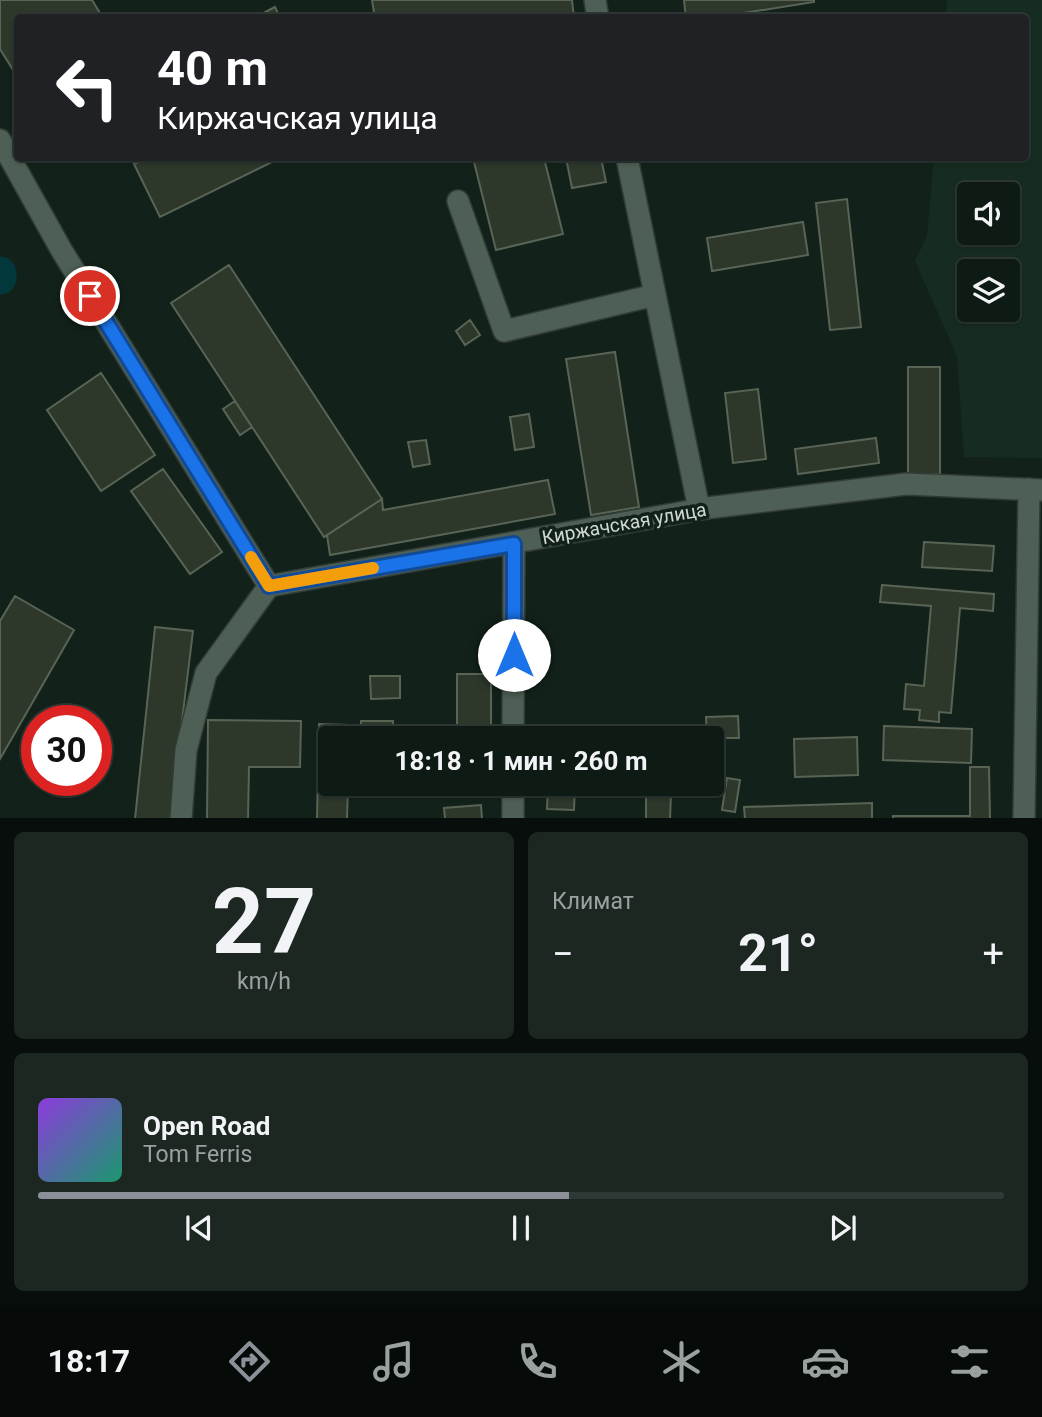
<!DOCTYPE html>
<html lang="ru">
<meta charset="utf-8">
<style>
:root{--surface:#0e1a14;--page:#1c2722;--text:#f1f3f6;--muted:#9ba1a0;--line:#2e3834;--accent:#8c9099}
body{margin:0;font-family:Roboto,sans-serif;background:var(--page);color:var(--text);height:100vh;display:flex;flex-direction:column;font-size:26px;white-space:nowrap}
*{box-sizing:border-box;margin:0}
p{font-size:23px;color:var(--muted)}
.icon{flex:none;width:38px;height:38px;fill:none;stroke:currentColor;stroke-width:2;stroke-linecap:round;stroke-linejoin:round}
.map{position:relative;height:818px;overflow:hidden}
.panel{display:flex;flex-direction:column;gap:14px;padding:14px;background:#080e0b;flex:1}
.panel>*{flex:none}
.hud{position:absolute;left:14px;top:14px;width:1015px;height:147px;border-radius:7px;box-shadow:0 2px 5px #0004,0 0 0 2px var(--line);background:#202124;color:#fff;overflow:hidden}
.fabs{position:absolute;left:957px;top:182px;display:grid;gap:14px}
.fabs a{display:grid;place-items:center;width:63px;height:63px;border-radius:7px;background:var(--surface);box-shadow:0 2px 5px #0004,0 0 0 2px var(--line);font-size:35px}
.speed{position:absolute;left:21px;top:705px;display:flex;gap:14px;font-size:35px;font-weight:700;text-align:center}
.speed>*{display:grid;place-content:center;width:91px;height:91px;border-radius:50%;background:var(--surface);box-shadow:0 2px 5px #0004,0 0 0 2px var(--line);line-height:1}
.speed .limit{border:10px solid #d22;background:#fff;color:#111}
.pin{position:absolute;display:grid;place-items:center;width:60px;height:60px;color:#fff;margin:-30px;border:4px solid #fff;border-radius:50%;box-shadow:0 2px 7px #0007}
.me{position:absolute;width:77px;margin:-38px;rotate:0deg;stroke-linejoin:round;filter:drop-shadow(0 0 5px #0008)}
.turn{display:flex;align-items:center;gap:24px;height:147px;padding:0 28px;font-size:32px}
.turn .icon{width:91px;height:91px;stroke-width:2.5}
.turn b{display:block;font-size:49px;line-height:60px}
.big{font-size:52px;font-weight:700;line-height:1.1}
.panel .card{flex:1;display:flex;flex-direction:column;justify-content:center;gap:10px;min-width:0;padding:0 24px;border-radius:10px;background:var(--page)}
.panel .dial{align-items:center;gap:0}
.dial b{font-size:91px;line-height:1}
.song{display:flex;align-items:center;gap:21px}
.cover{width:84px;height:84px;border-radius:10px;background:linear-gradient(135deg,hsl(270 70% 55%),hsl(160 70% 35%))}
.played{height:7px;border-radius:4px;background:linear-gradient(90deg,var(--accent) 55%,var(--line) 55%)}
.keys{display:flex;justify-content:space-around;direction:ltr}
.heat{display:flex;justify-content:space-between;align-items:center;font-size:38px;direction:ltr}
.panel .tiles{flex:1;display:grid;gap:14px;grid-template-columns:1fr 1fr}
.card:last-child{grid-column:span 2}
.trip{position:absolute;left:318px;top:726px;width:406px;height:70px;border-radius:7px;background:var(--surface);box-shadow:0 2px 5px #0004,0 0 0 2px var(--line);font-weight:700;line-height:70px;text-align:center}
.dock{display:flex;height:112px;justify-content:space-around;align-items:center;background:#060a08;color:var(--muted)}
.dock .icon{width:49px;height:49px}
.dock .active{color:var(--accent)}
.dock b{font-size:32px;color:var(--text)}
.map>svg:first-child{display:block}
.built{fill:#162c21;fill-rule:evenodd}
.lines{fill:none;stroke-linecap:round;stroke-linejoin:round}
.river{stroke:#02373b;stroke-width:33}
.building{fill:#2d372a;stroke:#596455;stroke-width:2}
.minor-casing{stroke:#323c36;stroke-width:24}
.minor{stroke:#4e5f55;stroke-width:21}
.route-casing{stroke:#114b97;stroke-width:18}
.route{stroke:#1a73e8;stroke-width:12}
.slow{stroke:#f59e0b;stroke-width:12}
.labels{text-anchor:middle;stroke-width:7;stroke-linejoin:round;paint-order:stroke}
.street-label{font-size:19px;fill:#ced8d2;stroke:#12221a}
</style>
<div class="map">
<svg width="1042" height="819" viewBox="0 0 1042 819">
<rect width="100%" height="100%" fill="#12221a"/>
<path class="built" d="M947,0H1042V458L964,457L957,356L915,261L927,236L934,158H1026V18L946,17ZM970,194H1008V233H970ZM970,271H1008V310H970Z"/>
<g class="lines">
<path class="river" d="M0,273V278"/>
</g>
<path class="building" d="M0,0H92L103,18H18V78L0,49Z
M372,0H572L574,18H375Z
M684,0H814V2L712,18H686Z
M275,7L280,18H254Z
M148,158H280L160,217L134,164Z
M473,158H544L563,234L496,250Z
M566,158H601L606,182L572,188Z
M847,199L861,327L830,330L816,203Z
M803,222L808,255L712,271L707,238Z
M229,265L382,499L324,537L171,303Z
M470,320L480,335L465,345L456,331Z
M615,352L639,507L591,515L566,359Z
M908,367H940V474H908Z
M101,373L155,455L101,491L47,410Z
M758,389L766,459L733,463L725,393Z
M235,401L252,427L240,435L223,409Z
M529,414L534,447L515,450L510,417Z
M876,438L879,463L798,474L795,449Z
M426,440L430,464L413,467L408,442Z
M163,469L222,552L190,574L131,491Z
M548,480L555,514L330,555L327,535L382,499L383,510Z
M924,542L994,546L992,571L922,567Z
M882,585L994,594L993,611L960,608L951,713L939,712V722L919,720L920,710L904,709L906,684L924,686L931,606L880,602Z
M15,596L74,630L0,759V621Z
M155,627L193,631L170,819H135Z
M457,674H491V738H457Z
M370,676H400V698L371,699Z
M738,716L739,738H707L706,717Z
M208,720L301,721L300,767H249L248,819H207Z
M361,721H393L392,738H360Z
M319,724L349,725V738H331V784H348L347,819H317Z
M884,726L972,729L971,763L883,760Z
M857,737L858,775L795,777L794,739Z
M970,767H989L990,819H893V816H970Z
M727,778L740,780L735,812L722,810Z
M548,784H575L574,810L547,809Z
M646,794H671L670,819H646Z
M872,803V819H745L744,807Z
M481,805L482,819H445L444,808Z"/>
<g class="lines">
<defs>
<path id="minor" d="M595,0L598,18
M0,140L62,251L269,586
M627,158L699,509
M458,201L504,331L655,295
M269,586L707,508L906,484L1042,490
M513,738L514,544
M181,819L186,750L206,673L269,586
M513,819V784
M1024,819L1029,489"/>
</defs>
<use href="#minor" class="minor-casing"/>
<use href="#minor" class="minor"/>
</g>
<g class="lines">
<defs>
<path id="route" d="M90,296L269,586L514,544V655"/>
</defs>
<use href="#route" class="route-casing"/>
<use href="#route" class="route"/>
<path class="slow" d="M251,557L269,586L373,568"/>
</g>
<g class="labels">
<g class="street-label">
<text transform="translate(624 523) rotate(-10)" y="7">Киржачская улица</text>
</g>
</g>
</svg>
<div class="fabs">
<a><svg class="icon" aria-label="sound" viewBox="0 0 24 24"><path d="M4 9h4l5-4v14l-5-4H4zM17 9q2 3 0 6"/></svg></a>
<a><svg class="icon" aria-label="layers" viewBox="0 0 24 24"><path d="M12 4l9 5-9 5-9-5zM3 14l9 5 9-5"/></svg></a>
</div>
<div class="speed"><div class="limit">30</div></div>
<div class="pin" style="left:90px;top:296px;background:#d93025"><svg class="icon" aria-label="arrive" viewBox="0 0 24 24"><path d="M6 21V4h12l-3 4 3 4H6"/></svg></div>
<svg class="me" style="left:514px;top:655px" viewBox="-20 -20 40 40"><circle r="19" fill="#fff"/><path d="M0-13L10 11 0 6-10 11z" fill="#1a73e8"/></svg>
<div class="trip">18:18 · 1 мин · 260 m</div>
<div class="hud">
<div class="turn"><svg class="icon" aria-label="left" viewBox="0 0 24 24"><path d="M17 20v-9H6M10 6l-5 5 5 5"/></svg><div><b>40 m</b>Киржачская улица</div></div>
</div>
</div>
<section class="panel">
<div class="tiles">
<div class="card dial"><b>27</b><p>km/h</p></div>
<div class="card"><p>Климат</p>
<div class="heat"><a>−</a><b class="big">21°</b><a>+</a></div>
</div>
<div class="card">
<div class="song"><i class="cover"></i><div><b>Open Road</b><p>Tom Ferris</p></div></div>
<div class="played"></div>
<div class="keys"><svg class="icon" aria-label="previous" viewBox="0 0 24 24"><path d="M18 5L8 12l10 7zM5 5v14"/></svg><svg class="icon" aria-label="pause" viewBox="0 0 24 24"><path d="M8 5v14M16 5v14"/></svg><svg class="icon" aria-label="next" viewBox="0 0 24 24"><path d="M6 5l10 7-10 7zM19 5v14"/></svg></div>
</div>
</div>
</section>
<nav class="dock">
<b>18:17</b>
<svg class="icon active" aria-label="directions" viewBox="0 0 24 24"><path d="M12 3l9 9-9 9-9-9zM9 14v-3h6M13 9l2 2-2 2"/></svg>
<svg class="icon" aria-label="music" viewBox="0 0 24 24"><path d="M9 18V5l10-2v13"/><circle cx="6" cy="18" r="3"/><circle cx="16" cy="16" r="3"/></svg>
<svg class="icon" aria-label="phone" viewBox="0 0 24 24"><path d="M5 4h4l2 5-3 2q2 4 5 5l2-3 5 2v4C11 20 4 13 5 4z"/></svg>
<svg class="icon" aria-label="climate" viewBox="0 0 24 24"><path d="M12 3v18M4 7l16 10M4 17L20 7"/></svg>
<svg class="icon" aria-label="car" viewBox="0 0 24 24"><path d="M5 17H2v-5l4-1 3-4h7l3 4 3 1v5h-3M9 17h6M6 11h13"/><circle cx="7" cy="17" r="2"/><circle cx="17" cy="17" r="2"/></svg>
<svg class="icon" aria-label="filters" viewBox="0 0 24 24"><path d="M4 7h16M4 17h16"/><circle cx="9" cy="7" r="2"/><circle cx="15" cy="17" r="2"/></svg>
</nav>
